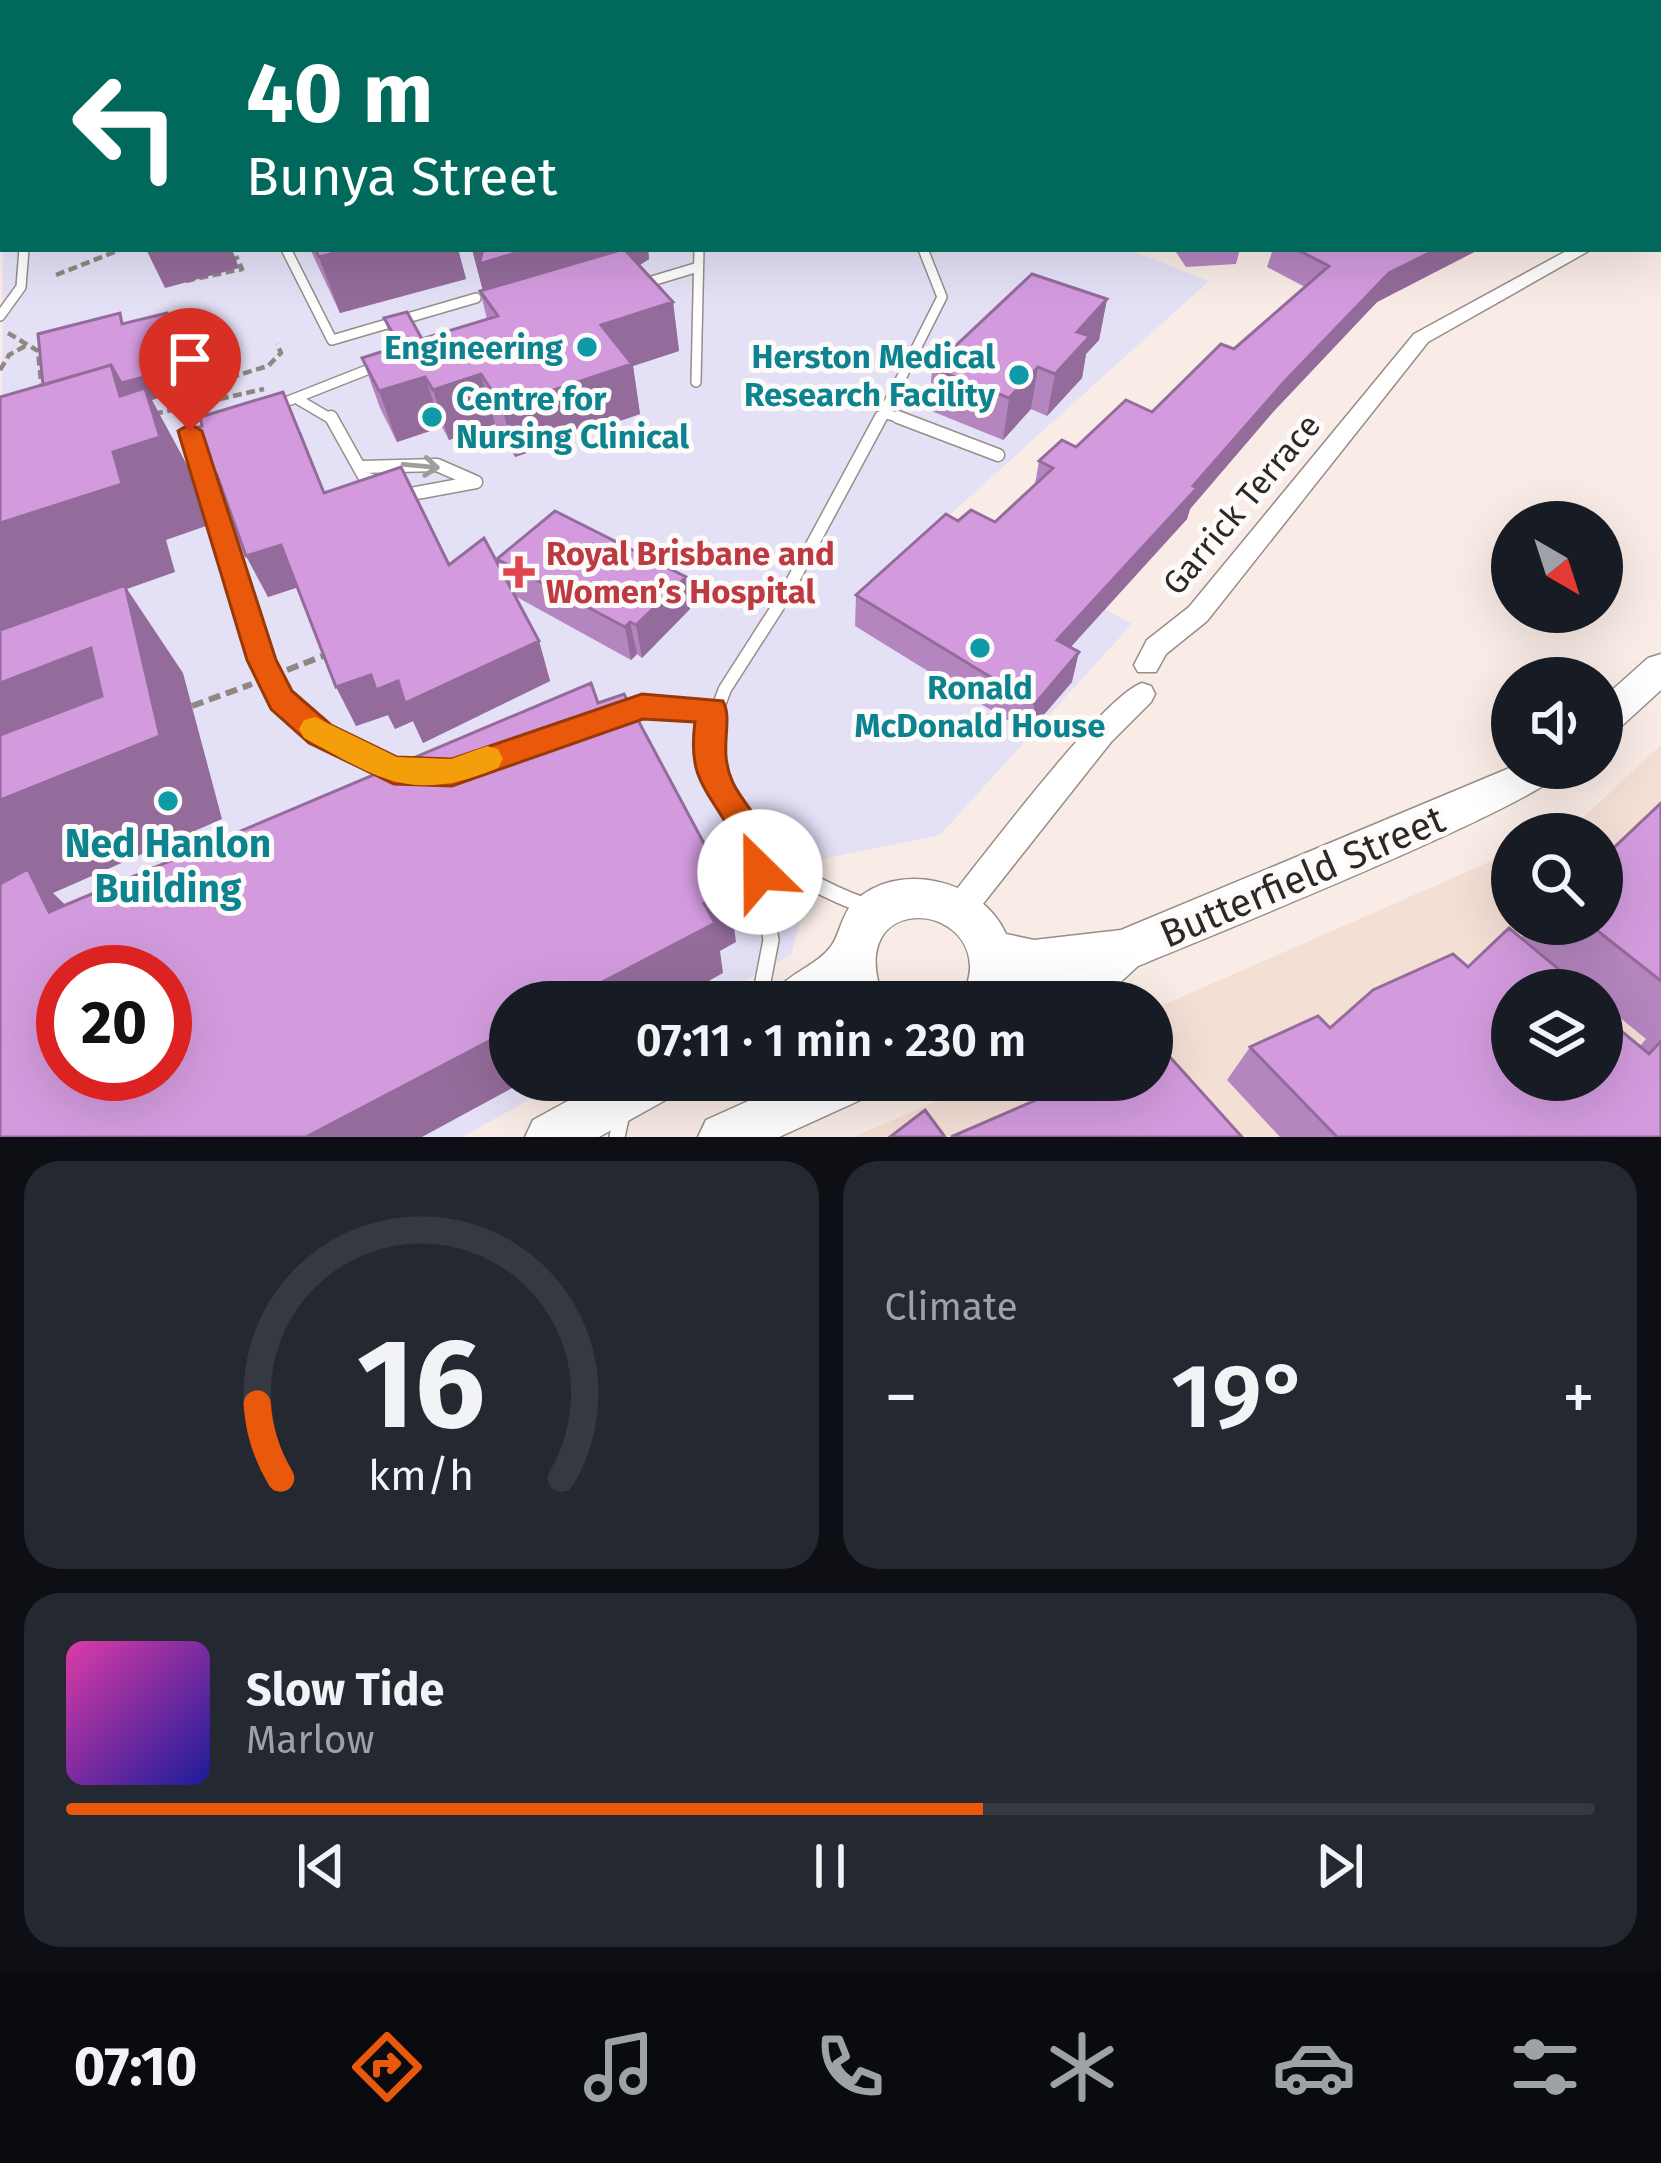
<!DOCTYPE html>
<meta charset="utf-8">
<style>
:root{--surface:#171b24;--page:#242831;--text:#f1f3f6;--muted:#9ea1a6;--line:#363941;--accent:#ea580c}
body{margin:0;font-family:"Fira Sans",sans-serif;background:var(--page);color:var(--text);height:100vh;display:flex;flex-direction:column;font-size:45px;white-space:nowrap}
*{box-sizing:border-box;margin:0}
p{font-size:39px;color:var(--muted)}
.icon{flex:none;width:66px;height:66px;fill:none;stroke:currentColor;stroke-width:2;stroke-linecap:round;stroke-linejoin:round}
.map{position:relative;height:1137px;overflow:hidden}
.drawer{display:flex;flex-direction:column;gap:24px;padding:24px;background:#0d0f14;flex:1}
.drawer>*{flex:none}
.hud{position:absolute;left:0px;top:0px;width:1662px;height:252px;box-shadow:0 12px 48px #0002;background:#00695c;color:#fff;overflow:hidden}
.needle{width:78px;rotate:141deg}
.buttons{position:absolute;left:1491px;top:501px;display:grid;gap:24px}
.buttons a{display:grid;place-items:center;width:132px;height:132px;border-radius:50%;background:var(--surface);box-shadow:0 12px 48px #0002;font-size:60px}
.speed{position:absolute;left:36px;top:945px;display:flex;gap:24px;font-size:60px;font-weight:700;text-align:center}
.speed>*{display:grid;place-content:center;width:156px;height:156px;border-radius:50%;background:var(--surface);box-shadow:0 12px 48px #0002;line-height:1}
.speed .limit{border:18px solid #d22;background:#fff;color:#111}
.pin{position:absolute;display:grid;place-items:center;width:102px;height:102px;color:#fff;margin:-123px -51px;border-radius:50% 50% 50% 0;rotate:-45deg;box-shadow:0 0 12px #0007}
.pin .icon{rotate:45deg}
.me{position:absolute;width:132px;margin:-66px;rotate:337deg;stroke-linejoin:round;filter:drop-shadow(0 0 9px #0008)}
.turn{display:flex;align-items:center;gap:42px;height:252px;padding:0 48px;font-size:54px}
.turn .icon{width:156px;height:156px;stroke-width:2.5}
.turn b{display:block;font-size:84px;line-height:102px}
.big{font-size:90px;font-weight:600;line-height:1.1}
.drawer .widget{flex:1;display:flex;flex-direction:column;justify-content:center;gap:18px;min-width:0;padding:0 42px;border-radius:36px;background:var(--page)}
.drawer .dial{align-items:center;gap:0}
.dial svg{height:312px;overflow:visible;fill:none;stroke:var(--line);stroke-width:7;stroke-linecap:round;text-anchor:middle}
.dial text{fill:var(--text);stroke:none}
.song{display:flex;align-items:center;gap:36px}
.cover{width:144px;height:144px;border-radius:18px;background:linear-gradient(135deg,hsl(320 70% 55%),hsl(240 70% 35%))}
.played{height:12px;border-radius:6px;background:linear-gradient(90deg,var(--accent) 60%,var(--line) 60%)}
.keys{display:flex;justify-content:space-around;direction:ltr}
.heat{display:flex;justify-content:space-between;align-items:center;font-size:66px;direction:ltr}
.drawer .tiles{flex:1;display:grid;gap:24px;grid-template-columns:1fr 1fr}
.widget:last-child{grid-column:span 2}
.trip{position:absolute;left:489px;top:981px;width:684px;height:120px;border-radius:60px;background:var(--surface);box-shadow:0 12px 48px #0002;font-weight:600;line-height:120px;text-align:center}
.menu{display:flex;height:192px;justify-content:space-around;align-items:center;background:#090b0e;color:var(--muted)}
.menu .icon{width:84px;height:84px}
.menu .active{color:var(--accent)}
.menu b{font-size:54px;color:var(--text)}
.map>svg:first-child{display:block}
.built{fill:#f4dfd5;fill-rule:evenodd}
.medical{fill:#e4e1f7;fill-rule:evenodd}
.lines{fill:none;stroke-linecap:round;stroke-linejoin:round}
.lane-far3-casing{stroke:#998d87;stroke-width:9}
.lane-far2-casing{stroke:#998d87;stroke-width:12}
.lane-far1-casing{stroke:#998d87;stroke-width:15}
.lane-casing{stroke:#998d87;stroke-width:18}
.street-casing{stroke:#998d87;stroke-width:3}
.secondary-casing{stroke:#998d87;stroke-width:3}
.path-far2{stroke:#908783;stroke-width:3;stroke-dasharray:8 3;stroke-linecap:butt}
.path-far1{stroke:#908783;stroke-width:4.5;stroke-dasharray:9 4.5;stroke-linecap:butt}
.path{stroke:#908783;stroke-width:6;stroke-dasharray:12 6;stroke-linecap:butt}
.lane-far3{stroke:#fff;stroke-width:8}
.lane-far2{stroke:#fff;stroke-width:9}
.lane-far1{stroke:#fff;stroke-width:12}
.lane{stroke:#fff;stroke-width:15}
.street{fill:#fff;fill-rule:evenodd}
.secondary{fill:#fff;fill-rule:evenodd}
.wall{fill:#b585bf}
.shaded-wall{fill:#946c9b}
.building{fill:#d39bde;stroke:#946c9b;stroke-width:3;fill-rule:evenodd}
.oneway{stroke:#a09e9d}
.route{fill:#ea580c;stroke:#983908;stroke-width:3}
.slow{fill:#f59e0b}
.culture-dot{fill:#0f9aa8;stroke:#fdfbf9;stroke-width:4.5}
.health-dot{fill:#e0444e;stroke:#fdfbf9;stroke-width:4.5}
.labels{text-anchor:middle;stroke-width:10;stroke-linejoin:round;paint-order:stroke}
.culture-label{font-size:33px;font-weight:bold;fill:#0d838f;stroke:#fdfbf9;text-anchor:end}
.street-label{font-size:33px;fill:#2d2826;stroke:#fdfbf9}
.health-label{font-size:33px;font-weight:bold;fill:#be3a42;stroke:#fdfbf9;text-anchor:start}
.near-culture-label{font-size:39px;font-weight:bold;fill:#0d838f;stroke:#fdfbf9}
.near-street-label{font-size:39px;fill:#2d2826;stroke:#fdfbf9}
</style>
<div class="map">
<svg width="1661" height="1137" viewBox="0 0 1661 1137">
<rect width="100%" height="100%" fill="#f9ebe5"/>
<path class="built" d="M1661,745V1137H853L987,1080H1152V1010L1512,852V924H1602V834H1554L1576,824ZM1512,990H1602V1080H1512Z"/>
<path class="medical" d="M3,106V249H1127L1209,281L944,520L1132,624L940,835L817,860L791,955L706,1002H510V1080H565L462,1137H0ZM63,972H165V1074H63Z"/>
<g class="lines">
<defs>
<path id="lane-far3" d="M5,3L16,0
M154,3L163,0"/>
<path id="lane-far2" d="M286,249L332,340L476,298
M642,284L695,268
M0,316L21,287L24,249
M696,382L699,249
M299,400L333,420
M273,407L382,364
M886,414L908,420
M880,420L942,297L923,249"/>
<path id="lane-far1" d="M331,417L365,478L381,483
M898,417L998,455
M190,431L262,660L282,700L320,731
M362,467L437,465L476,482
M400,490L411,494L476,482
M621,713L642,707L712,710
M709,731L725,689L784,597L881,417"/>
<path id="lane" d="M316,728L333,742L401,771
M709,728C699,820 792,880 868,907
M755,844L771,940L759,1002
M617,1137L622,1114"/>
<path id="street" d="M553,0H574L577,3H556Z
M1148,0H1163L1165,3H1150Z
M1540,0H1559L1562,3H1543Z
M1659,25H1661V33H1659Z
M1659,108H1661V121H1659Z
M1661,198V208L1659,209V199Z
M1570,249H1592L1428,342L1207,621L1166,654L1156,672H1138L1134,665L1147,640L1189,607L1414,334Z
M1142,683L1151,686L1155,694L1151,702L1111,742L971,919L960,923L949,919L944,909L949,899C982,858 1103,696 1142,683Z"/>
<path id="secondary" d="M1661,654V690L1615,732L1602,736V699L1648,658Z
M1512,767L1565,768C1549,801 1197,941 1138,966L1099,1002H962C965,990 971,976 970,965C966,897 841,897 885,1002H838L836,997L830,1002H770C782,973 815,969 832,945C840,933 842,914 853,903C896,859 982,879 1006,934L1034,940L1121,930Z
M606,1080H678L671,1097L599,1137H525L533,1120Z
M795,1080H874L867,1097L779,1137H698L706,1120Z"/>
</defs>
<use href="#lane-far3" class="lane-far3-casing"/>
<use href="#lane-far2" class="lane-far2-casing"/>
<use href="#lane-far1" class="lane-far1-casing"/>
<use href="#lane" class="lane-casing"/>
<use href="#street" class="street-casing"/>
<use href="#secondary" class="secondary-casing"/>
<path class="path-far2" d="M42,3L47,0
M263,3L271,0
M420,3L435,0"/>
<path class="path-far1" d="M56,275L122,249
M186,281L242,269L236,256
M8,333L38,351L42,393
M0,370L9,355L27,345
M187,407L209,384L268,366L281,353L277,344
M154,414L264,389"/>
<path class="path" d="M287,670L328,654
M192,706L252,684"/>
<use href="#lane-far3" class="lane-far3"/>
<use href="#lane-far2" class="lane-far2"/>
<use href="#lane-far1" class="lane-far1"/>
<use href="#lane" class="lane"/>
<use href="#street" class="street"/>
<use href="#secondary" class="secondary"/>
</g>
<path class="wall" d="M310,249H458L466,279L340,313Z
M472,249H648L649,259L639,265L673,302L679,351L633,366L640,414L515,457L495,424L449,440L442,427L397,442L380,408L362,358L394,348L384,318L422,339L487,319L480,291L483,290Z
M1174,249H1240L1236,264L1186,267Z
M1273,249H1480L1377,302L1273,412L1190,509L1187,519L1070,647L1072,682L1028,733L855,626L856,595L958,521L995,522L1035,484L1039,461L1076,447L1152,412L1234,349L1305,287L1267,267Z
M1107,299L1099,340L1086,354L1082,378L1047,416L1031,409L1003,440L929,410L932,368Z
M301,432L325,493L449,565L499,566L497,559L686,577L690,609L642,658L637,654L631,660L515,596L539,641L550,681L423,743L413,721L395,729L388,715L356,726L298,587L268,597L232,517L229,518Z
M1661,803V1137H1280L1227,1080L1250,1047L1330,1028L1468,967L1512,990L1640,1046L1646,1039L1602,1003V990H1586L1522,937L1535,924H1602Z"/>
<path class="shaded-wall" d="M979,0H1001L997,3H979Z
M3,28V69L0,63V38Z
M0,134H3V193L0,194Z
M146,249H232L239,268L165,288Z
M349,249H458L466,279L340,313L319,257Z
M472,249H648L649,259L616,281L498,316L485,299Z
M1437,249H1480L1377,302L1273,412L1190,509L1187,519L1050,670L1057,640L1284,382L1389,273Z
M1107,299L1099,340L1086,354L1082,378L1047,416L1055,374L1077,332Z
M673,302L679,351L633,366L640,414L515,457L502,407L601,325Z
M167,313L177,334L191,389L152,400L193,476L209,525L166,540L175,572L127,589L183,673L222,819L53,893L83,922L0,916V682L91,648L160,736L126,589L0,634V523L111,365Z
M1038,367L1031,409L1003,440L1009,398Z
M481,374L495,424L449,440L433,390Z
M425,377L442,427L397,442L379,391Z
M217,475L238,515L229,518L207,478Z
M281,545L302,586L268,597L246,556Z
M686,577L690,609L642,658L636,625Z
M630,622L637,654L631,660L625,627Z
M539,641L550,681L423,743L413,721L395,729L388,715L356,726L336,687L371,675L398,681Z
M1079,652L1072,682L1028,733L1035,704Z
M729,890L736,942L720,951L723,973L671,1002H564L704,903Z
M510,1030V1080H527L422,1137H306Z"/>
<path class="building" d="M83,0H137L138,3H84Z
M283,0H400L403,3H266Z
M573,0H793L787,3H567Z
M798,0H944V3H834L829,1L812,3Z
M0,9L3,10V28L0,38Z
M3,52V134H0V53Z
M315,249H349L319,257Z
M483,249H529L479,264Z
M624,249L673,302L601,325L632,364L502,407L481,374L433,390L425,377L379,391L362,358L400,346L384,318L407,312L422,339L498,316L480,291Z
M1296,249H1437L1389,273L1284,382L1193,486L1197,488L1057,640L1079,652L1035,704L856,595L946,514L958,521L971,510L995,522L1053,468L1039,461L1062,440L1076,447L1126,400L1152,412L1221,344L1234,349L1329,266Z
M1032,274L1107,299L1077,332L1090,336L1055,374L1038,367L1009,398L932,368Z
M120,313L122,324L167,313L180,368L121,383L111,365L43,385L38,334Z
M111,365L120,396L145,388L160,437L113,452L122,484L0,523V397Z
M283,392L324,493L401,467L449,565L484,538L539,641L405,703L398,681L376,690L371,675L336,687L281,545L246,556L217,475L207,478L192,429L202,426L200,417Z
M555,511L686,577L636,625L630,622L625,627L497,559Z
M125,585L160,736L0,800V735L102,696L91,648L0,683V630Z
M591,683L598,703L624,694L729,890L704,903L715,923L564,1002H510V1030L306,1137H0V884L28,869L49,912ZM63,972H165V1074H63Z
M1661,803V981L1589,924H1602V859Z
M1509,928L1584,990H1512V1080H1602V1015L1649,1054L1661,1041V1137H1337L1250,1047L1318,1016L1330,1028L1373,990L1453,954L1468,967Z
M1160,1046L1242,1137H951L1082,1080H1152V1049Z
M925,1110L945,1137H890Z"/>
<defs><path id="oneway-shaft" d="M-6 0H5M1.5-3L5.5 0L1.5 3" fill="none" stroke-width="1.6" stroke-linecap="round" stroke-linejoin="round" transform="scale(3)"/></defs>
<use class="oneway" href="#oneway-shaft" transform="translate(421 466) rotate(5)"/>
<path class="route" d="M190,424L202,431L276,660L292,691L331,725L397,757L452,759L642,694L723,701C734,722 717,749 733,783C748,814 790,845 772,883L760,887L748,883C743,871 743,857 738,846C715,794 686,787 695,722L643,719L452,786L394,784L309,743L271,709L247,660L178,431Z"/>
<path class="slow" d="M315,717L397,757L451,759L487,746L498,749L503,759L498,768C412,804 380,779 304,738L299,729L304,720Z"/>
<g class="culture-dot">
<circle cx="587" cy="347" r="12"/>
<circle cx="1019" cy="375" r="12"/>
<circle cx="432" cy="417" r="12"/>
<circle cx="980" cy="648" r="12"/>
<circle cx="168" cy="801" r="12"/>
</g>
<path class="health-dot" d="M513 554h12v12h12v12h-12v12h-12v-12h-12v-12h12z"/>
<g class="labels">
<g class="culture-label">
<text x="563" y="359">Engineering</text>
<text x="995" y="368">Herston Medical<tspan x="995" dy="38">Research Facility</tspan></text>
<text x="456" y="410" text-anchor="start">Centre for<tspan x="456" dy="38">Nursing Clinical</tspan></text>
<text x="980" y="699" text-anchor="middle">Ronald<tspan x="980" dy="38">McDonald House</tspan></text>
</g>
<g class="street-label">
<text transform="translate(1241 504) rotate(-50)" y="12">Garrick Terrace</text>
</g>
<g class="health-label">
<text x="546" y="565">Royal Brisbane and<tspan x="546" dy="38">Women’s Hospital</tspan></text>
</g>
<g class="near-culture-label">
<text x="168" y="857">Ned Hanlon<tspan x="168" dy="45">Building</tspan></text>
</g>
<g class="near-street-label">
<text transform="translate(1302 876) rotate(-23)" y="14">Butterfield Street</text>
</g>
</g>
</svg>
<div class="buttons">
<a><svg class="needle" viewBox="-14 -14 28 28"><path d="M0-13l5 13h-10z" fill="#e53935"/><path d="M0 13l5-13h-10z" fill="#9ea1a6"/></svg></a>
<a><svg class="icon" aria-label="sound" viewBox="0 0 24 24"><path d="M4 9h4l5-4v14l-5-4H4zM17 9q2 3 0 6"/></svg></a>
<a><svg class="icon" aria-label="search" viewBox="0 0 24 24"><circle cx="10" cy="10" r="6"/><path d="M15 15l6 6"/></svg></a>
<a><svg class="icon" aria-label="layers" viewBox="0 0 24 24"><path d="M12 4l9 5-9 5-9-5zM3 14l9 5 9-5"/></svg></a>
</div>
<div class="speed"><div class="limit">20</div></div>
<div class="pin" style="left:190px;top:431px;background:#d93025"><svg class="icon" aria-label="arrive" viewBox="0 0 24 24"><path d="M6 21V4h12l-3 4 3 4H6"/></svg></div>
<svg class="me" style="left:760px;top:872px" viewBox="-20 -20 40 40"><circle r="19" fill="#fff"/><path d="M0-13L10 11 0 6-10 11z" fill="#ea580c"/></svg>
<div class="trip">07:11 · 1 min · 230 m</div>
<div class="hud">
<div class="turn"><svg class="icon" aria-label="left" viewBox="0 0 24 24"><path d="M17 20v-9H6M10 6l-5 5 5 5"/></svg><div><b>40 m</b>Bunya Street</div></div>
</div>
</div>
<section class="drawer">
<div class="tiles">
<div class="widget dial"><svg viewBox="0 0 100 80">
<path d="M14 69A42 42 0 1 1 86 69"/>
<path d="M14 69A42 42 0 0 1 8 50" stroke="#ea580c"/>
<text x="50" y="56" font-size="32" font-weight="700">16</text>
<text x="50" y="72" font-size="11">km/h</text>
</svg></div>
<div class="widget"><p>Climate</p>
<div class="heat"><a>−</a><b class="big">19°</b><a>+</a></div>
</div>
<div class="widget">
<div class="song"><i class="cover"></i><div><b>Slow Tide</b><p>Marlow</p></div></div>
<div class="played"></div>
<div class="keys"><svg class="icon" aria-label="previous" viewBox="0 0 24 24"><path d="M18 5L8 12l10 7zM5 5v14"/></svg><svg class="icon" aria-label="pause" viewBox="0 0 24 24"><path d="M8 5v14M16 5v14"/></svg><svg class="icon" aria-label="next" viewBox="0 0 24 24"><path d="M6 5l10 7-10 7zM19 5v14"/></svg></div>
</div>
</div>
</section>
<nav class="menu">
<b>07:10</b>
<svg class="icon active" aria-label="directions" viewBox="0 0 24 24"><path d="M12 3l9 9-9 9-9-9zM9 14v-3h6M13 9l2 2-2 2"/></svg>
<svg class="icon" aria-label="music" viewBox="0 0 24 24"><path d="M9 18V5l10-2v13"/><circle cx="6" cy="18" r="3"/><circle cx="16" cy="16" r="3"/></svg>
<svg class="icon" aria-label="phone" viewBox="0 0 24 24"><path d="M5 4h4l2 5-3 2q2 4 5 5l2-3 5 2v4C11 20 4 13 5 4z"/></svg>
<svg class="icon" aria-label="climate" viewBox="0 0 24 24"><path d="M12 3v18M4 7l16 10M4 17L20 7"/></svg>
<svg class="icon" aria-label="car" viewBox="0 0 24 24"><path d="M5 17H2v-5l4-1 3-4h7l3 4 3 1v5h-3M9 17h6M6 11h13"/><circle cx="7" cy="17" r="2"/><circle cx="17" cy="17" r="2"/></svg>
<svg class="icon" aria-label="filters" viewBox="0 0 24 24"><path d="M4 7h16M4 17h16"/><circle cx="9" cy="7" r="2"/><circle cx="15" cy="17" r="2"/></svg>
</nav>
